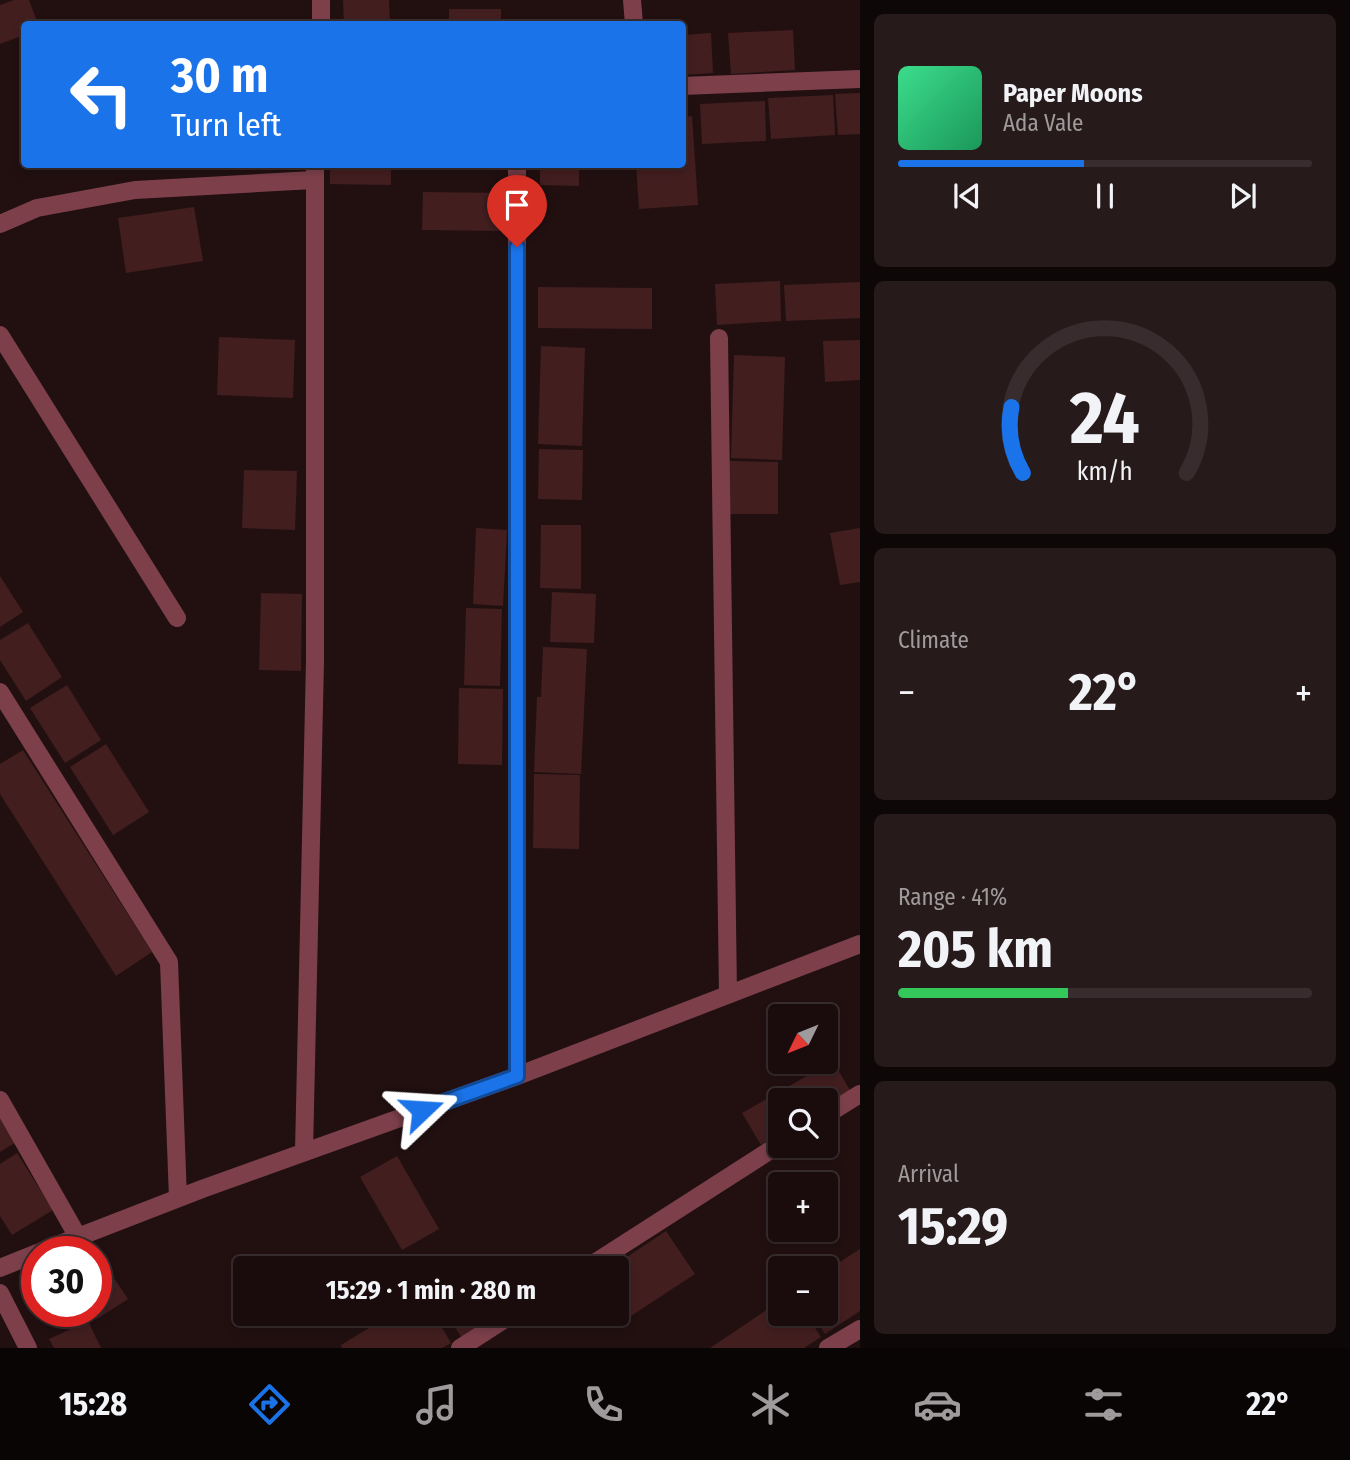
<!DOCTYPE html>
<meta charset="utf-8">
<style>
:root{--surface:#1a0c0d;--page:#271a1b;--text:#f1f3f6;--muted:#9f9b9d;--line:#382c2e;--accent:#1a73e8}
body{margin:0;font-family:"Fira Sans Condensed",sans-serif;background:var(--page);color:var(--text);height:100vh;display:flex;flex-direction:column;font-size:26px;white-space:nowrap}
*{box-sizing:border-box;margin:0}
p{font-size:23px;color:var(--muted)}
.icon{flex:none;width:38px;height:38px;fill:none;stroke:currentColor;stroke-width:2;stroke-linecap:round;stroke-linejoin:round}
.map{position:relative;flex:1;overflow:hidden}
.side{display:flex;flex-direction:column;gap:14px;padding:14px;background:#0e0707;width:490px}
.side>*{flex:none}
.top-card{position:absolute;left:21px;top:21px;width:665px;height:147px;border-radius:7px;box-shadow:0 4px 10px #0003,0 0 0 2px var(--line);background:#1a73e8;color:#fff;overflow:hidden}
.needle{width:46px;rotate:227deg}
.controls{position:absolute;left:768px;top:1004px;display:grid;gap:14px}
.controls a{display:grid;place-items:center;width:70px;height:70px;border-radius:7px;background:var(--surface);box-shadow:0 4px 10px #0003,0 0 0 2px var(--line);font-size:35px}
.speed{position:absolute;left:21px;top:1236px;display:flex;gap:14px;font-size:35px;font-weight:700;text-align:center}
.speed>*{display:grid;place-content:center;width:91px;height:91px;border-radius:50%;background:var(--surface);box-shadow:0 4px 10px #0003,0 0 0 2px var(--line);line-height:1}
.speed .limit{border:10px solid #d22;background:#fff;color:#111}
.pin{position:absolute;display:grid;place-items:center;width:60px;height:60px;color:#fff;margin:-72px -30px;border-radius:50% 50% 50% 0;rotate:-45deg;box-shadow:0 0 7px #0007}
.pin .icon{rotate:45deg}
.me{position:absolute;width:77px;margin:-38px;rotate:70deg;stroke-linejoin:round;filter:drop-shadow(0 0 5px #0008)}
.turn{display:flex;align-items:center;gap:24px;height:147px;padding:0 35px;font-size:32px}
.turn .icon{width:91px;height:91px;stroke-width:2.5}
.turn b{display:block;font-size:49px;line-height:60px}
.big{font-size:52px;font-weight:700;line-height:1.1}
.side .card{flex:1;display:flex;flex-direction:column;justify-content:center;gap:10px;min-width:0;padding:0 24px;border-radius:10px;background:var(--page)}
.side .dial{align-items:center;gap:0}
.dial svg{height:182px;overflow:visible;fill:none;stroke:var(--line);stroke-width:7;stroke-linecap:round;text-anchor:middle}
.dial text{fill:var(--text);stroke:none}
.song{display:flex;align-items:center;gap:21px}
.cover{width:84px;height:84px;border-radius:10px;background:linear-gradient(135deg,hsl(150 70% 55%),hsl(150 70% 35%))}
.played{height:7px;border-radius:4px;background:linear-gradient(90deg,var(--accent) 45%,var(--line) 45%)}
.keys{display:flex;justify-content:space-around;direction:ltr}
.heat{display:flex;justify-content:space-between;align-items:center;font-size:38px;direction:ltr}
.charge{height:10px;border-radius:5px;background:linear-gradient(90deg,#34c759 41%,var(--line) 0)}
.trip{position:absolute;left:233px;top:1256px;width:396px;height:70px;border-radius:7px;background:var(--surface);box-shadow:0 4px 10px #0003,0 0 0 2px var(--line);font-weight:700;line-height:70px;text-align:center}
.tab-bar{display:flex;height:112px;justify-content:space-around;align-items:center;background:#0a0505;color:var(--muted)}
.tab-bar .icon{width:49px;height:49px}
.tab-bar .selected{color:var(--accent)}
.tab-bar b{font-size:32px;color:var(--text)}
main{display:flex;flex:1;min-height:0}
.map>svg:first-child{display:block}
.building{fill:#421e1f}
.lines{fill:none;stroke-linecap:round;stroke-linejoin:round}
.minor{stroke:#7d404b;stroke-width:18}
.route-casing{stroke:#114b97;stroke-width:18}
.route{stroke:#1a73e8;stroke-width:12}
</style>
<main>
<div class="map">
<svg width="860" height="1348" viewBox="0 0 860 1348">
<rect width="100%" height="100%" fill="#221011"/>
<path class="building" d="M14,0H29L38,24H24V35L0,44V5Z
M343,0H389L390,24H344Z
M449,9H501V24H449Z
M793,30L795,70L731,74L728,33Z
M711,33L713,73L682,75V35Z
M860,93V134L838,135L835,94Z
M833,95L835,135L771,139L768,98Z
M765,101L766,141L702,144L700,104Z
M692,116L698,205L639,209L636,164H682V117Z
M330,164H391V185L330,184Z
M540,164H579V186L540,185Z
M423,192L508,193L507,231L422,230Z
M194,207L203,261L126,273L118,218Z
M780,281L781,321L717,325L715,284Z
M860,282V318L786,321L784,285Z
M538,287L652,288V329L538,328Z
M219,337L295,340L293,398L217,395Z
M860,340V380L825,382L823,341Z
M541,346L585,348L582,446L538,444Z
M734,355L785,357L782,460L731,458Z
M539,449L583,450L582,500L538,499Z
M729,461L778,462V514H728Z
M244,470L297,471L295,530L242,528Z
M541,525H581V589L540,588Z
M476,528L507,530L503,606L473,604Z
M860,528V582L840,585L830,533Z
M0,576L23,612L0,627Z
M552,592L596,594L594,643L550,642Z
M261,593L302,594L301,671L259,670Z
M466,608L502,609L500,686L464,685Z
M28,623L62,677L26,701L0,660V640Z
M543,647L587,649L581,774L534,772L537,697H541Z
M67,685L101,740L65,763L30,708Z
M459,688L503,689L502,765L458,764Z
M106,744L149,812L113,835L70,767Z
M23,750L152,952L116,976L0,794V764Z
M534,774L580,775L579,849L533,848Z
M833,1061L851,1092L826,1107V1101H780V1133L761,1145L742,1113Z
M0,1106L21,1139L0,1152Z
M17,1153L53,1210L12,1235L0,1216V1164Z
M397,1156L439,1229L402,1250L360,1177Z
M666,1231L695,1274L631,1316L616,1294V1269H609Z
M860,1249V1311L825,1334L812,1314H826V1271Z
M499,1255L508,1269H476Z
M104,1263L128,1299L97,1319L91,1311H96V1269Z
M780,1301V1314H806L821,1337L804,1348H710Z
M392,1314H434L451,1343L442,1348H342L341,1345Z
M447,1314H499L461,1337Z
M88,1321L101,1348H54L49,1339Z"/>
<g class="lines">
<path class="minor" d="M321,0V24
M632,0L634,24
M682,86L860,79
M517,164V1076
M0,224L37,208L135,190L313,180
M0,335L177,618
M719,338L728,995
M0,692L169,962L178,1198
M0,1100L78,1237
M826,1115L860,1094
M304,1152L315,661V164
M42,1251L202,1189L517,1076L860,944
M0,1268L37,1253
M585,1269L780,1144
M0,1293L28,1348
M460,1348L513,1314
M828,1348L860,1329"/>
</g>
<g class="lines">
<defs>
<path id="route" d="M422,1110L517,1076V247"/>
</defs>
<use href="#route" class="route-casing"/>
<use href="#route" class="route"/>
</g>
</svg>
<div class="controls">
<a><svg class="needle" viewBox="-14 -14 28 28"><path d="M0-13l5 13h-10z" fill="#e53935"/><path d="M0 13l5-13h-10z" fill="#9f9b9d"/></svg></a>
<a><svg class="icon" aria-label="search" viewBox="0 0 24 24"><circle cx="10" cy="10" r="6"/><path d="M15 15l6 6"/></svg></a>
<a>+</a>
<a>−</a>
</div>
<div class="speed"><div class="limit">30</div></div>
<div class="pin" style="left:517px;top:247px;background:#d93025"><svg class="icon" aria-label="arrive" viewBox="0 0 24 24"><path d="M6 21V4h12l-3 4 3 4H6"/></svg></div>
<svg class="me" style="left:422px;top:1110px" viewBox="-20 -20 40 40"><path d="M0-17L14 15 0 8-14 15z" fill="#1a73e8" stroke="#fff" stroke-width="4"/></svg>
<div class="trip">15:29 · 1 min · 280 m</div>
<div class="top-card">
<div class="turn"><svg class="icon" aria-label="left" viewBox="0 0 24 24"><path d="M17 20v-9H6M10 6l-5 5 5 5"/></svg><div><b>30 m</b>Turn left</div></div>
</div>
</div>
<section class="side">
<div class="card">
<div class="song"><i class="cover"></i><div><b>Paper Moons</b><p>Ada Vale</p></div></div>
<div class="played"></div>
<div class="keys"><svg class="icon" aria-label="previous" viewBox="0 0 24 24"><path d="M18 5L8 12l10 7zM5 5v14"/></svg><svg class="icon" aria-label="pause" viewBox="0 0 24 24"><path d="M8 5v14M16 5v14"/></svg><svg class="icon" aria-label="next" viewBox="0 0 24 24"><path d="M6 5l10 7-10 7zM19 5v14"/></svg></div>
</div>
<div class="card dial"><svg viewBox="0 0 100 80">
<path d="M14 69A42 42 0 1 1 86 69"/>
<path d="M14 69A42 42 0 0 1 9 40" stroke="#1a73e8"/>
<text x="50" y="56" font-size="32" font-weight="700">24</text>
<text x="50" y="72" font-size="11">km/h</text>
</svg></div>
<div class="card"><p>Climate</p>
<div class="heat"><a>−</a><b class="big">22°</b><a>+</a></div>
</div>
<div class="card"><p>Range · 41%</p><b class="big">205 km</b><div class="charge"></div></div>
<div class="card"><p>Arrival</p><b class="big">15:29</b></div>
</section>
</main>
<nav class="tab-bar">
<b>15:28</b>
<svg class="icon selected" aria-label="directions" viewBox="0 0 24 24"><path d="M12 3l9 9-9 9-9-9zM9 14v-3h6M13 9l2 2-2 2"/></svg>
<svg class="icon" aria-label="music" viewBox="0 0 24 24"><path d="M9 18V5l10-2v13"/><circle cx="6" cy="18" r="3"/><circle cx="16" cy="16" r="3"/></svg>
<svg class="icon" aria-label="phone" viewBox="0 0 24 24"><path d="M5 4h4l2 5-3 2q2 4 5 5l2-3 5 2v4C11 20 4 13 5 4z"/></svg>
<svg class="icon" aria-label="climate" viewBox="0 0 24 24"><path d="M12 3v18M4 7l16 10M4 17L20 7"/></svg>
<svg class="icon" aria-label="car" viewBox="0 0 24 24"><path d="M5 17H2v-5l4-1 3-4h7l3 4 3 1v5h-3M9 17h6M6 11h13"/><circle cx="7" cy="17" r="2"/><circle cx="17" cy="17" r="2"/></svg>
<svg class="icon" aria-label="filters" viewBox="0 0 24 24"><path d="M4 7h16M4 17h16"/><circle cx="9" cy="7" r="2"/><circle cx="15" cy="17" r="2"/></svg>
<b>22°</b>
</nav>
